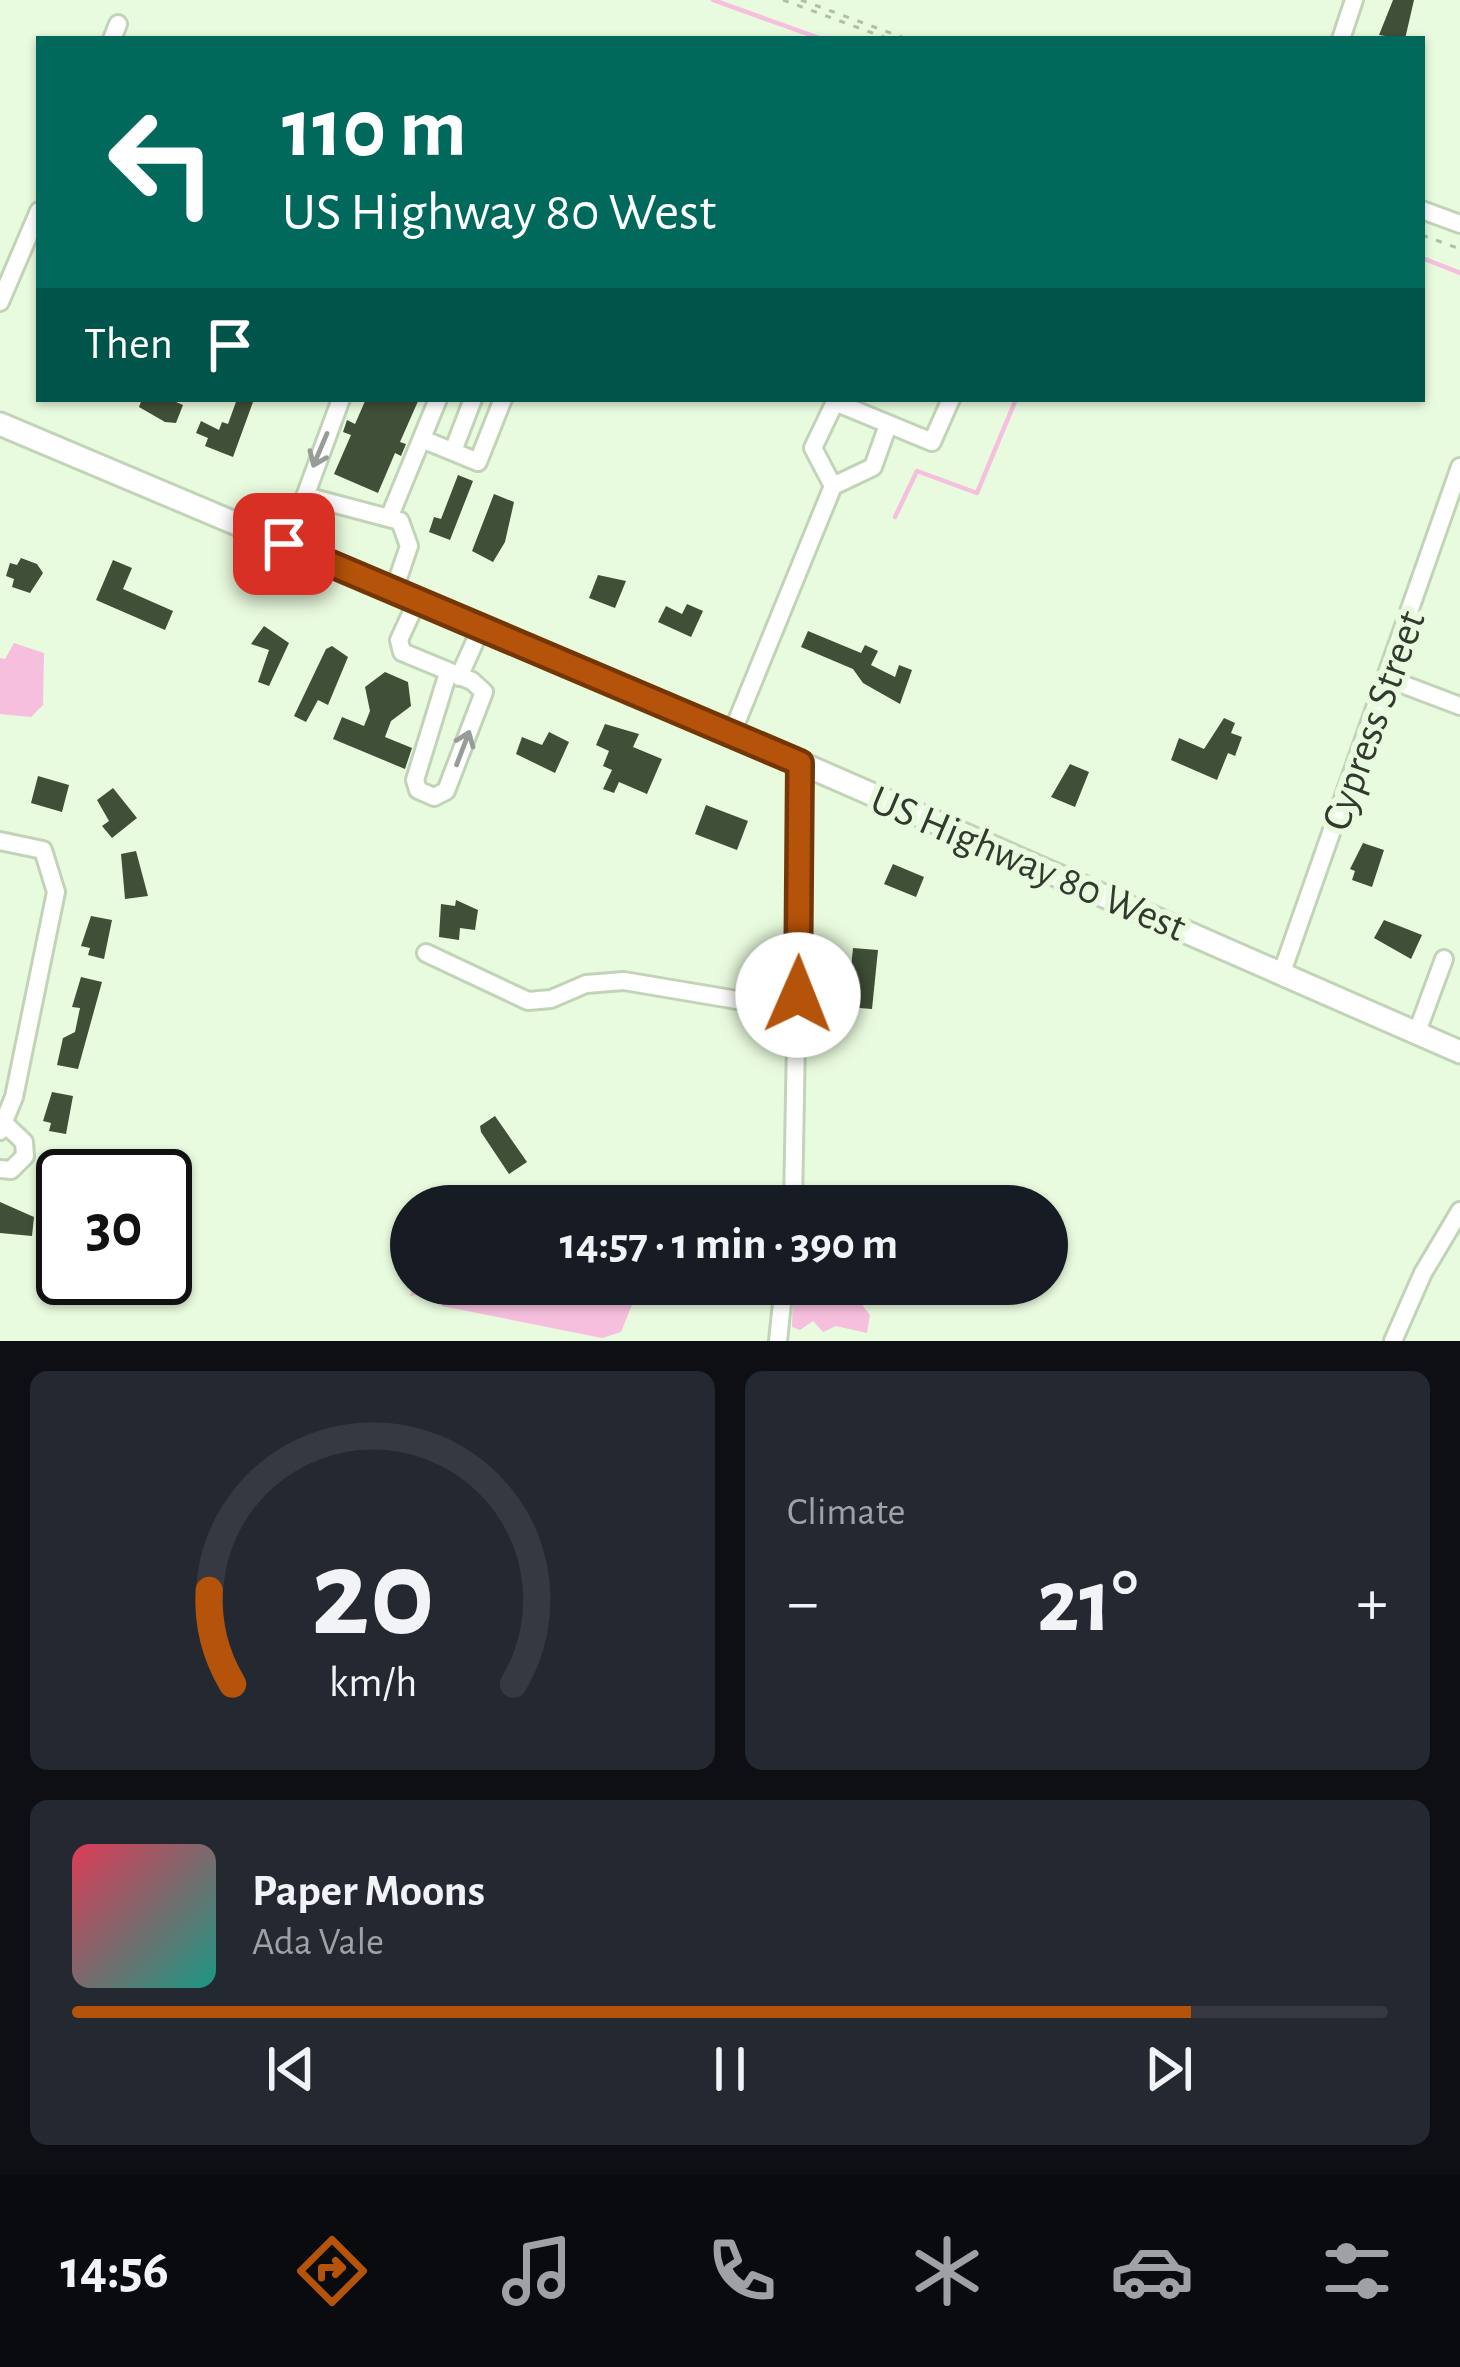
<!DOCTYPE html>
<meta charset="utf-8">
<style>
:root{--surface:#171b24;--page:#242831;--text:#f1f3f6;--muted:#9ea1a6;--line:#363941;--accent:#b45309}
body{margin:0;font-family:"Alegreya Sans",sans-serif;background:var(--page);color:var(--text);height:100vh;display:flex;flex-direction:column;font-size:45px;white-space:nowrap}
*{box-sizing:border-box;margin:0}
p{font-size:39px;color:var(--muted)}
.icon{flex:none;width:66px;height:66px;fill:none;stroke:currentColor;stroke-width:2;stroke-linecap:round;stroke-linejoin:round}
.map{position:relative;height:1341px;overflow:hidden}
.panel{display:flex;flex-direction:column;gap:30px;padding:30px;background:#0d0f14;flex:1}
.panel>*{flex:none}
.guide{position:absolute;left:36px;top:36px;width:1389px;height:366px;border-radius:0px;box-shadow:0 3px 9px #0004;background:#00695c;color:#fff;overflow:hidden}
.speed{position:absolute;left:36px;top:1149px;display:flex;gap:24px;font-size:60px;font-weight:700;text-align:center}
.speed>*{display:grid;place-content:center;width:156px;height:156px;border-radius:50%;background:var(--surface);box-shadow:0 3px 9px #0004;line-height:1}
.speed .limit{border:6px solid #111;border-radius:18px;background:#fff;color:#111}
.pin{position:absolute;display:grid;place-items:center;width:102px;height:102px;color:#fff;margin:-51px;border-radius:24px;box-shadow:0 6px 18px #0006}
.me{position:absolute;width:132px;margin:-66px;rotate:1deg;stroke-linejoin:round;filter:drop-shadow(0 0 9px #0008)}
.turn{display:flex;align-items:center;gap:42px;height:252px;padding:0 48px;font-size:54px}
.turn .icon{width:156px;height:156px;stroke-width:2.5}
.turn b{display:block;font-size:84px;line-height:102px}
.then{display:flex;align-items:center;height:114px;padding:0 48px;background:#0003;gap:24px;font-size:45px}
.big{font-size:90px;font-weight:700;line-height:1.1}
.panel .widget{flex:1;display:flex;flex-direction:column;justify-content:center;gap:18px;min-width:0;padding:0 42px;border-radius:18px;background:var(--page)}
.panel .dial{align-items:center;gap:0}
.dial svg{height:312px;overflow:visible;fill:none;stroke:var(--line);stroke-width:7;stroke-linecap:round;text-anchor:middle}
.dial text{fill:var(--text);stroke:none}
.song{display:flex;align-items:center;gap:36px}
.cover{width:144px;height:144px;border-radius:18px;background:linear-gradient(135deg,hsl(350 70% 55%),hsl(170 70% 35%))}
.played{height:12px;border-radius:6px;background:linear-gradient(90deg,var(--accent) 85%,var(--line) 85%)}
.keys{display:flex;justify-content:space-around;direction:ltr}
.heat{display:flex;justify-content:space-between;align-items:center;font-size:66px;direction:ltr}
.panel .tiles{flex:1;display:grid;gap:30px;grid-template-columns:1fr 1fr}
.widget:last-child{grid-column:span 2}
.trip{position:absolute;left:390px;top:1185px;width:678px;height:120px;border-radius:60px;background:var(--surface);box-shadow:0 3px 9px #0004;font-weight:700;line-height:120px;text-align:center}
.menu{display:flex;height:192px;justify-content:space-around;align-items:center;background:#090b0e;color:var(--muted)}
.menu .icon{width:84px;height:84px}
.menu .current{color:var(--accent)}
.menu b{font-size:54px;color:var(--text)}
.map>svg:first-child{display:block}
.water{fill:#f5bfdd}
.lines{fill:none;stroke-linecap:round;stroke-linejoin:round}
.stream{stroke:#f5bfdd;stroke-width:4.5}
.building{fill:#404f37}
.minor-casing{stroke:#c2d4b7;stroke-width:22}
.major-casing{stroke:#c2d4b7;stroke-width:27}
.path{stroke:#afbea6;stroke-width:3;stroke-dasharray:6 9;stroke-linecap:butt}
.minor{stroke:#fff;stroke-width:16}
.major{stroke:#fff;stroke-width:21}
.oneway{stroke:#989c96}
.route-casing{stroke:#753606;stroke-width:30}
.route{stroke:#b45309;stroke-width:21}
.labels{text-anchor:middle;stroke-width:12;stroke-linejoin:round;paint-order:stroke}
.street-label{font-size:42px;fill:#32392e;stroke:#e9fbde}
</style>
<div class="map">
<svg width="1460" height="1341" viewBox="0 0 1460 1341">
<rect width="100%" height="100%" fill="#e9fbde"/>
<path class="water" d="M14,643L44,653L43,705L31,717L0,714V658L5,659Z
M415,1284H703L636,1295L621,1332L602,1338L442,1306L433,1291L410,1296Z
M793,1284H846L870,1315L867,1333L836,1326L823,1332L813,1321L800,1330L792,1327Z"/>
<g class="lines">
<path class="stream" d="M713,0L822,39
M1422,258L1460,273
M895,517L917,471L977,493L1016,399"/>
</g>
<path class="building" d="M1393,0H1414L1405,39L1379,35Z
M142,399H169L183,405L176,423L165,422L139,407Z
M237,399L253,402L233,457L205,446L208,438L196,433L201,421L219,430L222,422L228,424Z
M366,399H419L400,442L406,444L401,456L395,453L378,493L334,474L351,435L343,432L347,420L355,424Z
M458,475L473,481L450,540L429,532L434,517L441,519Z
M494,494L514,502L505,542L493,562L472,551Z
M21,558L37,564L43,573L30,593L12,587L14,579L6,576L10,563L17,565Z
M113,560L132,568L123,589L173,611L165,630L96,600Z
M598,575L626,581L615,608L589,598Z
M687,604L703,611L691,637L658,622L666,606L682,614Z
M264,626L289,643L269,686L258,682L269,650L251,644Z
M808,631L861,653L865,645L878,651L871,665L895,677L899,665L912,670L900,704L863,683L853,669L801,647Z
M332,646L348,657L328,705L318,700L306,722L294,716L326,649Z
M385,672L408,682L411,706L391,721L385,737L412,748L405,769L333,739L342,717L364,726L370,711L365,687Z
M1224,718L1235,723L1231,733L1242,737L1235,756L1228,753L1217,780L1171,760L1179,738L1204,749Z
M605,724L639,734L633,747L662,759L647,794L619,782L614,793L603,789L612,770L603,766L609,751L596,745Z
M549,732L569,742L555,773L516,754L522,737L542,745Z
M1070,764L1089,772L1075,807L1051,797Z
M38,776L69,785L62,812L31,803Z
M113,788L137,818L112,838L102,826L109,821L97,800Z
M706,805L748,821L737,850L695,834Z
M1363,843L1384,850L1372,887L1352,880L1355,871L1350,869Z
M136,851L148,896L125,899L121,854Z
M893,864L924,877L916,897L884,884Z
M456,900L478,910L475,930L460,928L459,940L439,937L441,904L455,906Z
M91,916L112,920L104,959L88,955L90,948L81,946Z
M1384,920L1422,935L1411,959L1374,938Z
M853,948L878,950L872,1009L847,1007Z
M81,977L102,982L78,1069L57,1065L63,1038L75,1032L80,1008L72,1007Z
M52,1092L73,1096L66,1134L49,1131L51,1123L43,1121Z
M495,1116L527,1162L509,1174L481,1132L480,1126Z
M832,1185L885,1191V1205L831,1206Z
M0,1202L34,1217L32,1236L0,1233Z"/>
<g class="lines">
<defs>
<path id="minor" d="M112,39L118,24
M1341,39L1354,0
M1422,210L1460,224
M0,302L39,211
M422,439L478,462L503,399
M453,451L473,399
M833,486L813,448L835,402L932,442L951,399
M303,502L341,399
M389,518L438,399
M284,544L309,497L400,521L409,546L394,590
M417,601L399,640L402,652L472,681L484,692L446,791L434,797L418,790L415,780L448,673
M459,677L481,628
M1386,678L1460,706
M732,733L833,486L873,467L888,425
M0,841L43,850L56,892L14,1097L0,1131
M426,953L528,1001L551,999L586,984L624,981L737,1000L798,995
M1282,972L1460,467
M1417,1032L1444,959
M0,1169L11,1170L25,1156L24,1142L4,1123
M793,1206L801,763
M778,1341L784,1284
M1393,1341L1423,1273L1460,1211"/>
<path id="major" d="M0,424L732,733L1460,1052"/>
</defs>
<use href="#minor" class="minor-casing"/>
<use href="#major" class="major-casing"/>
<path class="path" d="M783,0L889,39
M801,0L907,39
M1422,235L1460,249
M836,1296L839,1284"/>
<use href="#minor" class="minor"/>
<use href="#major" class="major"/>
</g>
<defs><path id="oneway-shaft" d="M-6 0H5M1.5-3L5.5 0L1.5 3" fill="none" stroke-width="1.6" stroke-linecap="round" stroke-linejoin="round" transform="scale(3)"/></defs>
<g class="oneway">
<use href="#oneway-shaft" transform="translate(320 450) rotate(113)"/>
<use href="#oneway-shaft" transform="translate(463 748) rotate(-69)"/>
</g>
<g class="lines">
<defs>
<path id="route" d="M284,544L800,763L798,995"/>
</defs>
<use href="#route" class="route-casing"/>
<use href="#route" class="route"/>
</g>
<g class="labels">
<g class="street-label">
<text transform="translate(1372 720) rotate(-70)" y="15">Cypress Street</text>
<text transform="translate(1029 862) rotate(23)" y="15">US Highway 80 West</text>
</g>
</g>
</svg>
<div class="speed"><div class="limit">30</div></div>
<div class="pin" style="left:284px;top:544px;background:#d93025"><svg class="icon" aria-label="arrive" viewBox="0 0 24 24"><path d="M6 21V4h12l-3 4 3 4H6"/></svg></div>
<svg class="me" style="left:798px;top:995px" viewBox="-20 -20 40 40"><circle r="19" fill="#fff"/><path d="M0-13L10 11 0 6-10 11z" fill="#b45309"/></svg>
<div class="trip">14:57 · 1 min · 390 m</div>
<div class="guide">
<div class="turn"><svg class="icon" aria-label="left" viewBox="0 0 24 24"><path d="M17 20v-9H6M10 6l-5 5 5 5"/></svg><div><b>110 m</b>US Highway 80 West</div></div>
<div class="then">Then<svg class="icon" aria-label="arrive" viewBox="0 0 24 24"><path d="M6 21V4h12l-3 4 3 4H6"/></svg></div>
</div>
</div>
<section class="panel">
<div class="tiles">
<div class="widget dial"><svg viewBox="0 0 100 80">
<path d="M14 69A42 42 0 1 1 86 69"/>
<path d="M14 69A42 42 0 0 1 8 45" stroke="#b45309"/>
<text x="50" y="56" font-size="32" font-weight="700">20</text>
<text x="50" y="72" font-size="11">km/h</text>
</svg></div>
<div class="widget"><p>Climate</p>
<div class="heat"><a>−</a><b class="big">21°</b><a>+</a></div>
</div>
<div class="widget">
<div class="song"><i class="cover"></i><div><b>Paper Moons</b><p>Ada Vale</p></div></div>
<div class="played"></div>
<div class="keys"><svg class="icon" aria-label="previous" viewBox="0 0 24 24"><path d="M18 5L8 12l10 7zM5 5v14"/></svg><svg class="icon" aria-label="pause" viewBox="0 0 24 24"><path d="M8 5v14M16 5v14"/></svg><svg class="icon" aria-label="next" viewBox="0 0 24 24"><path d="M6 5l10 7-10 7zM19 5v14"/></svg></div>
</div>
</div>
</section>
<nav class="menu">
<b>14:56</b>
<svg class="icon current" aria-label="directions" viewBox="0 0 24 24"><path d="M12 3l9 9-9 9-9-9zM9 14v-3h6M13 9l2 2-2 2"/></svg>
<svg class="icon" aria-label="music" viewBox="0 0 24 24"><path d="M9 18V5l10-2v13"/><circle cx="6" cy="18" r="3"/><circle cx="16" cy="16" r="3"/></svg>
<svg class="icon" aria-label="phone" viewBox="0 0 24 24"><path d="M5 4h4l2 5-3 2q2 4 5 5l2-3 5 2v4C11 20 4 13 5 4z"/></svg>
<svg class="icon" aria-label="climate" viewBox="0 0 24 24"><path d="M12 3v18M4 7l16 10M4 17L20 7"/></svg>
<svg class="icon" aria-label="car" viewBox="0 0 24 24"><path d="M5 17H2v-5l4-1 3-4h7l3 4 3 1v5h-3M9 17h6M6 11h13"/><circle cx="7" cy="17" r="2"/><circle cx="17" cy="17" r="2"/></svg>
<svg class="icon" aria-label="filters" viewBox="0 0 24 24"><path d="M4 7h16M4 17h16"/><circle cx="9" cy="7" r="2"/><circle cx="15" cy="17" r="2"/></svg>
</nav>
